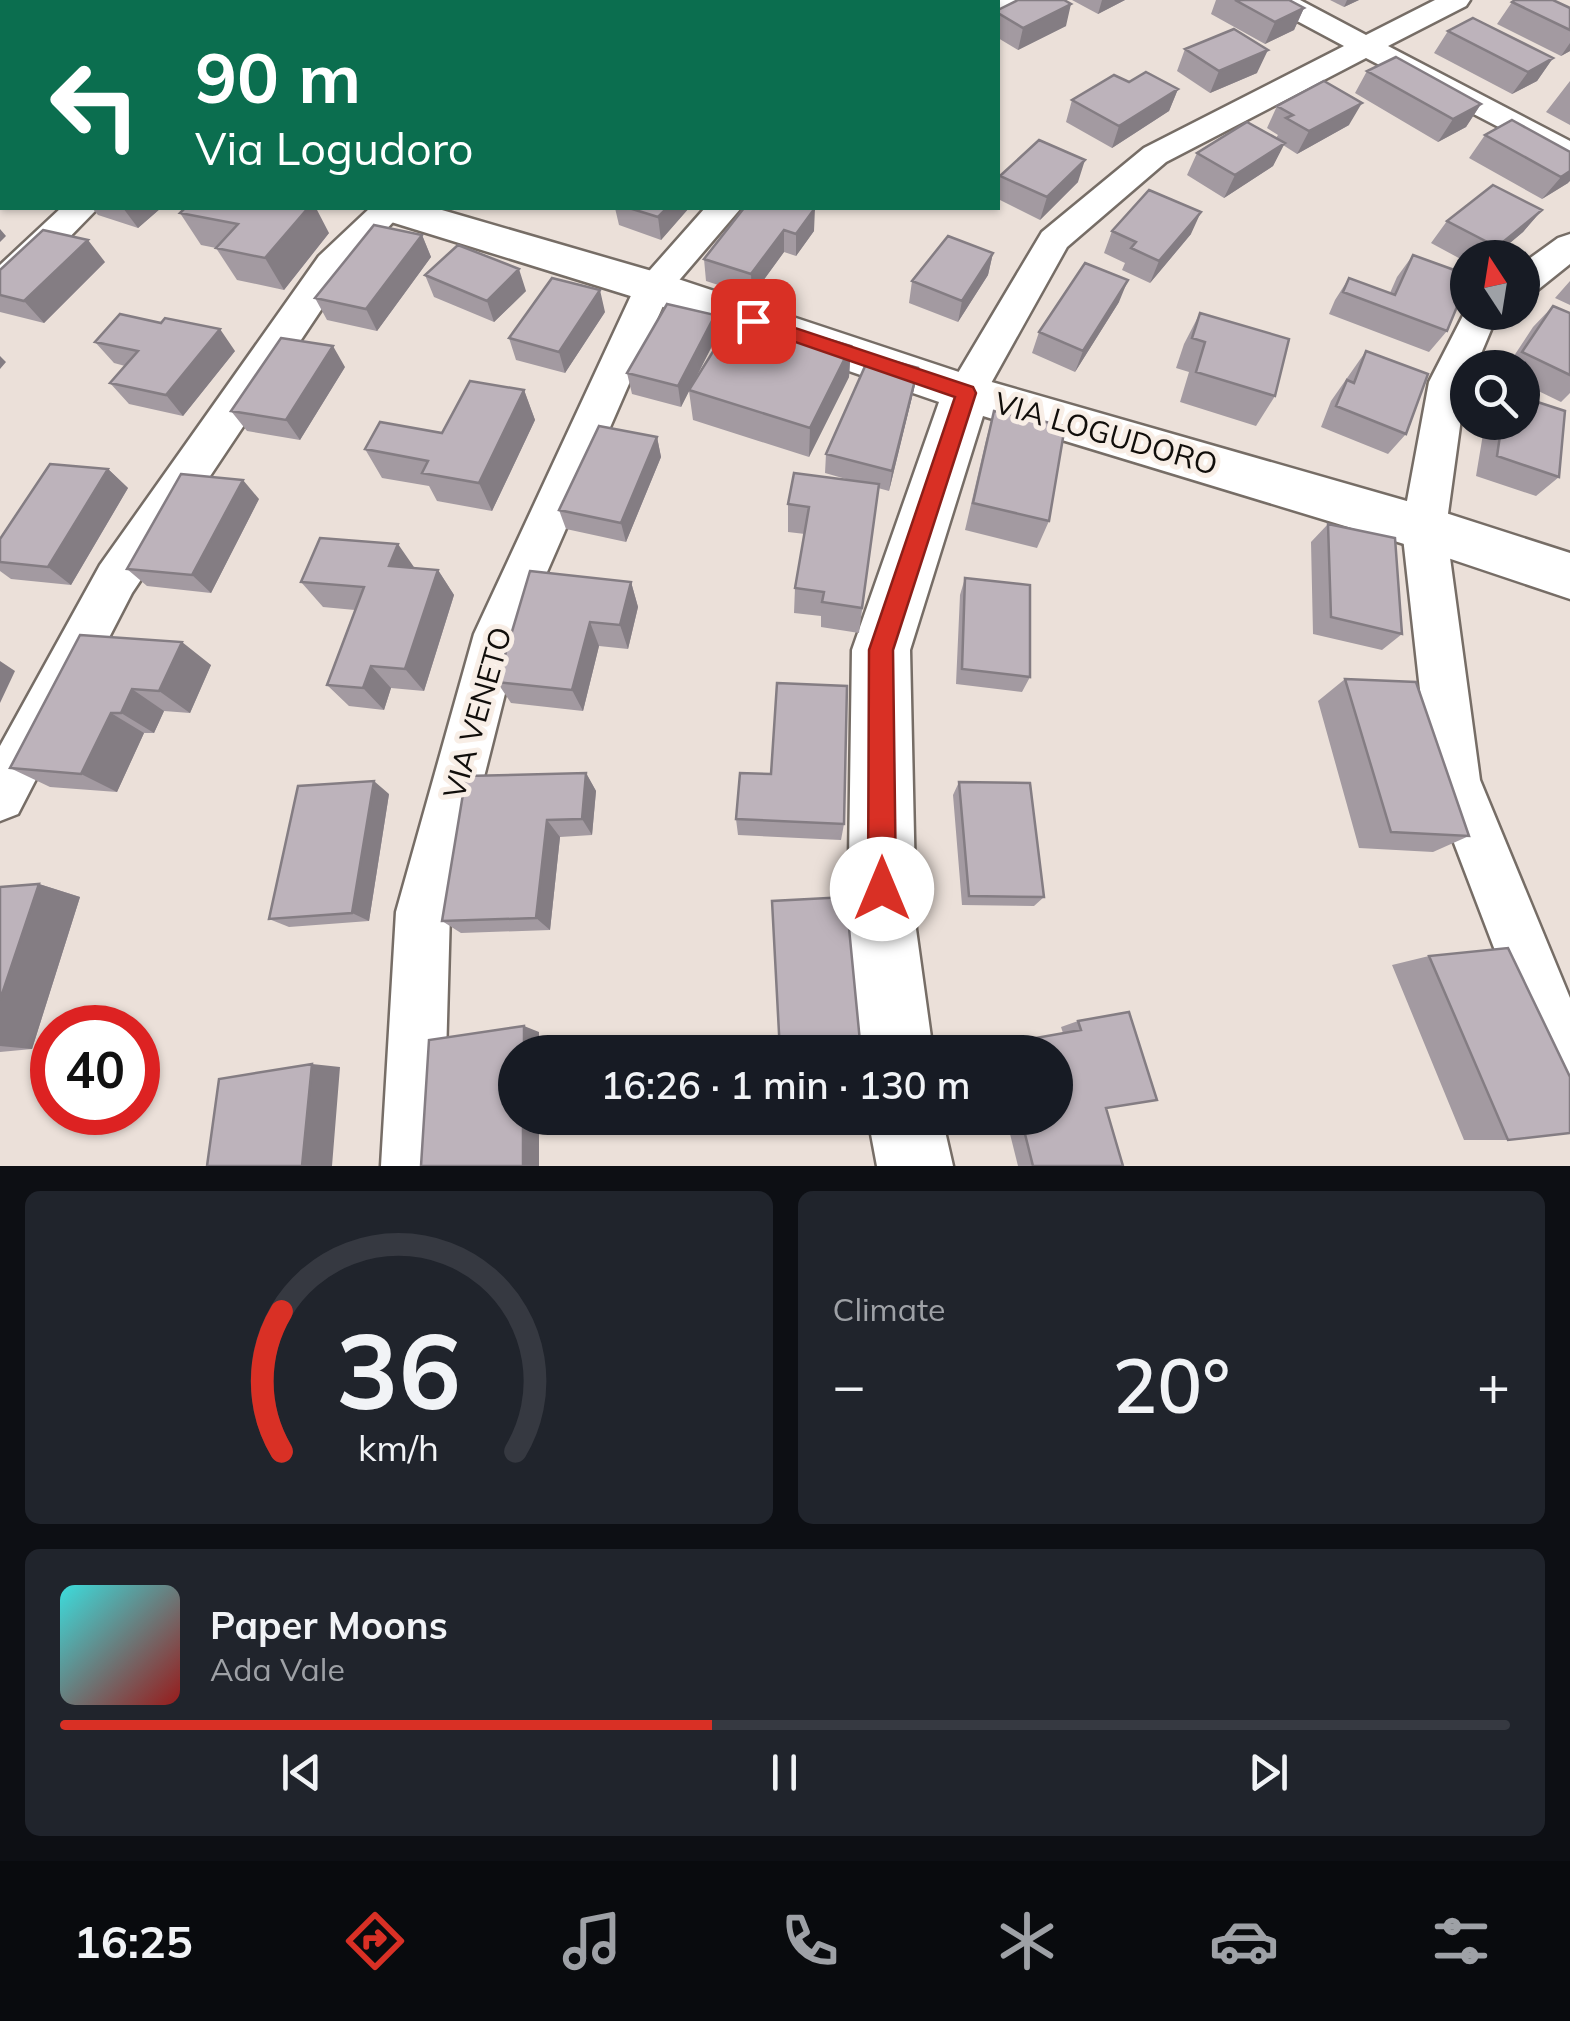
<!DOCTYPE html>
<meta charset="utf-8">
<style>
:root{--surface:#171b24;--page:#20242c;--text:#f1f3f6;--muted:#9ea1a6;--line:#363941;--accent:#d93025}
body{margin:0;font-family:Mulish,sans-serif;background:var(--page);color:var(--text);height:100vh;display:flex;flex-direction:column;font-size:38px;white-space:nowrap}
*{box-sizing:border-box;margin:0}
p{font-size:32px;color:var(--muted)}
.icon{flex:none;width:55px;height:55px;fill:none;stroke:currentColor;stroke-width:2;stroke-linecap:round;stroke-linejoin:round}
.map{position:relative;height:1166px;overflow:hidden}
.panel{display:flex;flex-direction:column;gap:25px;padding:25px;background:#0d0f14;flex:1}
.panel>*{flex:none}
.top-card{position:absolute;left:0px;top:0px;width:1000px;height:210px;box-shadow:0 2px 8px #0004;background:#0b6e4f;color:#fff;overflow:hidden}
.needle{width:65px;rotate:348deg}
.fabs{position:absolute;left:1450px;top:240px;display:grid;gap:20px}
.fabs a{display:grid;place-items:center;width:90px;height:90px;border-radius:50%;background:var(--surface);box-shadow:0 2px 8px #0004;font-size:50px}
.speed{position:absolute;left:30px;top:1005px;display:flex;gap:20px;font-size:50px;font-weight:700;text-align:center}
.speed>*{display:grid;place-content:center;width:130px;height:130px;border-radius:50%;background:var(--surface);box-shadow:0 2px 8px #0004;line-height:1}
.speed .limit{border:15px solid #d22;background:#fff;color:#111}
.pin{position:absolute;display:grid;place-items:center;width:85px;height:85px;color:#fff;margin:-42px;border-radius:20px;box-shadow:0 5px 15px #0006}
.me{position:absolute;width:110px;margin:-55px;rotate:0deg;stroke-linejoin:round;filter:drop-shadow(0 0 8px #0008)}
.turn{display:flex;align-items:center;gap:35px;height:210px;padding:0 30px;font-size:45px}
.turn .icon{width:130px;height:130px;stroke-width:2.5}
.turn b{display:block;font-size:70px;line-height:85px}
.big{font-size:75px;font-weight:600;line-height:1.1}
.panel .widget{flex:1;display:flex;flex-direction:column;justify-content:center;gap:15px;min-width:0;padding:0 35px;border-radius:15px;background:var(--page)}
.panel .dial{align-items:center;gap:0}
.dial svg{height:260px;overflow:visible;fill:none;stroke:var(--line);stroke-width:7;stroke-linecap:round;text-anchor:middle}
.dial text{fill:var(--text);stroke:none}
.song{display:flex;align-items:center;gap:30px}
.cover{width:120px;height:120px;border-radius:15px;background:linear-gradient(135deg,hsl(180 70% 55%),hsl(0 70% 35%))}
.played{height:10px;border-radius:5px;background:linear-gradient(90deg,var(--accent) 45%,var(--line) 45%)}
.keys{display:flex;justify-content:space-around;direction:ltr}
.heat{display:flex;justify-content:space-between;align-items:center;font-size:55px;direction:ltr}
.panel .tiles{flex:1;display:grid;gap:25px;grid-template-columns:1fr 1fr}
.widget:last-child{grid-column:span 2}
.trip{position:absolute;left:498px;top:1035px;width:575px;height:100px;border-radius:50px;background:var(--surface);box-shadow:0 2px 8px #0004;font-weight:600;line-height:100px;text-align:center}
.dock{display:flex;height:160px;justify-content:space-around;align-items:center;background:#090b0e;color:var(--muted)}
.dock .icon{width:70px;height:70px}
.dock .active{color:var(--accent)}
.dock b{font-size:45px;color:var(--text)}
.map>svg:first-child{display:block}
.green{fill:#abbc60}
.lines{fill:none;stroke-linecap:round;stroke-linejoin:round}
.street-casing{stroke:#766d66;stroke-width:5}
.secondary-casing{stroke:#766d66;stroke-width:5}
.street{fill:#fff;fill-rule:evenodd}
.secondary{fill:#fff;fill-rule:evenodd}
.wall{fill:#a39aa1}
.shaded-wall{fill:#847d83}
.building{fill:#bdb3bb;stroke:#847d83;stroke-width:2.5}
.route{fill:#d93025;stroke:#8d1f18;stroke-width:2.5}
.labels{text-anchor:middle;stroke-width:10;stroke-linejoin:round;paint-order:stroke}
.street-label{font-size:30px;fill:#110e0b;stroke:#f8eee6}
</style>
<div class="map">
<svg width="1570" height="1166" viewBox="0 0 1570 1166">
<rect width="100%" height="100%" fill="#ebe0d9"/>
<path class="green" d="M204,0H667L203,2Z"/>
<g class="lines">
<defs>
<path id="street" d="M988,0H1023L1019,6L998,13V2H986Z
M1265,0H1300L1366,35L1435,0H1470L1466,6L1388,46L1570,141V164L1366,58L1166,162L1067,247L980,403L966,408L952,403L946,393L1042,232L1144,148L1344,46L1269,6Z
M61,208H98L13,295L0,298V265Z
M370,208H406L345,274L132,593L18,814L0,821V746L100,565L319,256Z
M705,208H741L669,292L520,634L450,912L443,1166H381L396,912L474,634L635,287Z
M1570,234V264L1535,292L1522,295V264L1558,238Z
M1468,306V312H1503L1493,325L1475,368H1468L1446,528L1480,780L1570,998V1101L1549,1092L1430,780L1402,528L1429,382Z"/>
<path id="secondary" d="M0,89H2V112H0Z
M369,208H435L669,276L974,377L1424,506L1570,553V599L1424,550L983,416L910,650L916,929L933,1052H861L848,929L852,650L939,402L637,298L375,217Z
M868,1118H942L953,1166H877Z"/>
</defs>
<use href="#street" class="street-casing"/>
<use href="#secondary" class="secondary-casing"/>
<use href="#street" class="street"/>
<use href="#secondary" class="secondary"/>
</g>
<path class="wall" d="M820,0H879L875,2H825Z
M928,0H968L964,2H933Z
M1072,0H1125L1098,14Z
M1216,0H1289L1304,8L1294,30L1265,44L1211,14Z
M1330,0H1359L1344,7Z
M1512,2L1570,8V51L1561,56L1497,24Z
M998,10L1066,26L1018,50L998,38Z
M1448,31L1553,58L1537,81L1512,94L1434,53Z
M1185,49L1257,73L1210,93L1177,71Z
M1367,71L1481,104L1466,127L1438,142L1355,93Z
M1570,81V125L1546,112Z
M1129,82L1178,89L1169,111L1112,148L1066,122L1072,100Z
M1277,106L1349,125L1297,154L1283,145L1273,166L1224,198L1187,175L1197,153L1276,138L1278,135L1267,128Z
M1512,120L1568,183L1542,199L1469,158L1485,135Z
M1000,176L1078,182L1040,220L998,199V188Z
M92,208H161L138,228L98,215Z
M615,208H689L661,240L619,225Z
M744,208L814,231L796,256L784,252L752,296L706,281L704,259Z
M1542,210L1523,232L1492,258H1468V263L1431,243L1447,221Z
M180,213L329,233L284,290L237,280L216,248L201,245Z
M1112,231L1191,234L1150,283L1122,270L1125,263L1104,253Z
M422,235L431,257L377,331L327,320L315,298Z
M993,253L988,275L958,322L909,303L912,281Z
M1413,255L1447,331L1429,352L1329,314L1335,300L1349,278L1390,293L1397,277Z
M105,262L44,323L0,312V270Z
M425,275L526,291L494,322L434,297Z
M1570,281V305L1555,298Z
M1119,302L1075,372L1032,353L1039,332Z
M1553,306L1570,313V393L1561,402L1522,383V368H1506L1533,327Z
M605,312L565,373L516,360L509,338Z
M1200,313L1275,396L1256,426L1180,402L1189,372L1176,368L1184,344Z
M715,315L717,336L692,386L851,346L849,377L809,457L693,420L689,391L681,407L632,394L627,373Z
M95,342L235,351L183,416L129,404L110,383L125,366L114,363Z
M1366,351L1406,434L1388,454L1321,427L1331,401Z
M345,367L300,440L247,431L231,411Z
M918,368L914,389L889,491L878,488L859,633L821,627V616L794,613L795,588L805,534L788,532V504L853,481L825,473L826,454Z
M524,390L535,420L492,511L437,501L429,486L382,478L365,449L442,433Z
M994,411L1049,521L1037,548L965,530L986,440Z
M1485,422H1522L1559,477L1536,496L1476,476Z
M657,437L661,457L626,542L566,529L559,510Z
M108,469L128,488L71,585L11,579L0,571V539Z
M259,499L211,593L147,586L127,569Z
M1328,524L1402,634L1382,650L1313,634L1311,542Z
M414,568L438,570L454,595L424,691L391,688L384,710L349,706L327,685L355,610L323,607L301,582Z
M965,578L1030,677L1022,692L956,684L960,595Z
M631,582L638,607L628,649L599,646L583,711L511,703L497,682Z
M80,635L211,665L190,713L164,711L154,733H144L117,792L50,787L10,768Z
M1345,679L1469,836L1433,852L1359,848L1318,701Z
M586,773L596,791L592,835L560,837L550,930L461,933L442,921Z
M771,774L844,824L841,840L738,835L736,819Z
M959,782L1044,897L1034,906L962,905L953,795Z
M389,794L369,921L289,927L269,919Z
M39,884L80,897L32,1049L0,1052V887Z
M1429,956L1508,1140H1464L1392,965Z
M1078,1021L1123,1166H1018L1006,1118H1055V1052H990V1049L1002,1044L1063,1033L1061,1027Z"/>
<path class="shaded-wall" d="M851,0H879L875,2H851Z
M950,0H968L964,2H950Z
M1102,0H1125L1098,14Z
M1347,0H1359L1344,7Z
M1071,4L1066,26L1018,50L1023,28Z
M1304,8L1294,30L1265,44L1275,22Z
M1570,43V51L1561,56Z
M1268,50L1257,73L1210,93L1219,71Z
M1553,58L1537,81L1512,94L1528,72Z
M1178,89L1169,111L1112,148L1119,126Z
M1362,103L1349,125L1297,154L1309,131Z
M1481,104L1466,127L1438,142L1453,119Z
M1285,143L1273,166L1224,198L1235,175Z
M1085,160L1078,182L1040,220L1047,197Z
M1570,171V181L1568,183L1542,199L1561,177Z
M123,208H161L138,228Z
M308,208H316L329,233L284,290L265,258Z
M667,208H689L661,240L658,217Z
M815,208L814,231L796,256V234Z
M1542,210L1523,232L1492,258H1488L1497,247Z
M1201,212L1191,234L1150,283L1159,261Z
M0,229L6,236L0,242Z
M784,230V252L752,296L751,274Z
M422,235L431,257L377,331L366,309Z
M88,240L105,262L44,323L24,301Z
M993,253L988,275L958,322L962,301Z
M519,269L526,291L494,322L487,301Z
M1128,280L1119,302L1075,372L1083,351Z
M600,290L605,312L565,373L559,352Z
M715,315L717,336L681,407L678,386Z
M220,329L235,351L183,416L166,395Z
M333,346L345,367L300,440L286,420Z
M851,346L849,377L809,457L810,428Z
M0,356L6,362L0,369Z
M918,368L914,389L889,491L892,471Z
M524,390L535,420L492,511L479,483Z
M657,437L661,457L626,542L621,523Z
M108,469L128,488L71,585L48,567Z
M243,480L259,499L211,593L192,575Z
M398,544L416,570L389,566Z
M438,570L454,595L424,691L405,669Z
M631,582L638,607L628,649L620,625Z
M590,622L599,646L583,711L572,690Z
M182,642L211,665L190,713L159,691Z
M0,661L15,671L0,703Z
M371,666L391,688L384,710L363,688Z
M132,689L164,711L154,733L121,713Z
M111,713L144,733L117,792L81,774Z
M586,773L596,791L592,835L582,819Z
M374,781L389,794L369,921L352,913Z
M547,820L560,837L550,930L536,918Z
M39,884L80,897L32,1049L0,1046V1000Z
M524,1026L539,1032V1052H524Z
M312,1064L340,1067L332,1166H302Z
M523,1118H539V1166H523Z"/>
<path class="building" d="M199,0H207L215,2H196Z
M1018,0H1064L1071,4L1023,28L998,13V10Z
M1235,0H1289L1304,8L1275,22Z
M1515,0H1553L1570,8V30L1512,2Z
M1473,18L1553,58L1528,72L1448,31Z
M1234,29L1268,50L1219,71L1185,49Z
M1396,57L1481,104L1453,119L1367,71Z
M1146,72L1178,89L1119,126L1072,100L1114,75L1129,82Z
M1324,81L1362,103L1309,131L1286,118L1293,115L1277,106Z
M1512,120L1570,152V171L1561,177L1485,135Z
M1247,122L1285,143L1235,175L1197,153Z
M1039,140L1085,160L1047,197L1000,176Z
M1493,185L1542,210L1497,247L1447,221Z
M1149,190L1201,212L1159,261L1131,248L1136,242L1112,231Z
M185,208H308L265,258L216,248L238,224L180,213Z
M629,208H667L658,217Z
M744,208H815L796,234L784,230L751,274L704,259Z
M374,225L422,235L366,309L315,298Z
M43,230L88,240L24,301L0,295V270Z
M948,236L993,253L962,301L912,281Z
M458,245L519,269L487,301L425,275Z
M1413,255L1468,275V280L1447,331L1343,292L1349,278L1395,295Z
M1085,263L1128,280L1083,351L1039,332Z
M552,278L600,290L559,352L509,338Z
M667,304L715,315L678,386L627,373Z
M1553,306L1570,313V375L1522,352Z
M737,313L851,346L810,428L689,390Z
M1200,313L1289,339L1275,396L1196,372L1205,342L1192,338Z
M120,314L161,323L165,318L220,329L166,395L110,383L138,351L95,342Z
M281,338L333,346L286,420L231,411Z
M1366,351L1428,374L1406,434L1336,406L1347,380L1354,383Z
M870,355L918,368L892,471L826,454Z
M470,381L524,390L479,483L422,473L428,461L365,449L380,422L442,433Z
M1522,397L1565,411L1559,477L1497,456L1502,422H1522Z
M994,411L1065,426L1049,521L973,503Z
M599,426L657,437L621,523L559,510Z
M50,464L108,469L48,567L0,562V539Z
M794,473L879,484L862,608L822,602L824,592L795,588L809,507L788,504Z
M181,474L243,480L192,575L127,569Z
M1328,524L1395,538L1402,634L1331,617Z
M320,538L398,544L389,566L438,570L405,669L371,666L363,688L327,685L364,587L301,582Z
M530,571L631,582L620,625L590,622L572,690L497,682Z
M965,578L1030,585V677L962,669Z
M80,635L182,642L159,691L132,689L121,713H111L81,774L10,768Z
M1345,679L1416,682L1469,836L1391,832Z
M777,683L847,686L844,824L736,819L740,773L771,774Z
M586,773L582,819L547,820L536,918L442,921L466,776Z
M374,781L352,913L269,919L298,786Z
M959,782L1030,783L1044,897L969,896Z
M39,884L0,1000V887Z
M846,897L861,1052H780L772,901Z
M1508,948L1570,1077V1133L1508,1140L1429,956Z
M1129,1012L1157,1100L1106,1108L1123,1166H1033L1021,1118H1055V1052H1005L1002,1044L1081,1030L1078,1021Z
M524,1026V1052H515V1118H523V1166H421L429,1040Z
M312,1064L302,1166H207L219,1079Z"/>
<path class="route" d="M753,314L973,387L976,393L893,650L896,889L892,899L882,903L872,899L868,889L869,650L955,397L746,325V316Z"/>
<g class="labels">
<g class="street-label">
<text transform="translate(1106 434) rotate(16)" y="10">VIA LOGUDORO</text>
<text transform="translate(478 713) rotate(-74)" y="10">VIA VENETO</text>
</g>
</g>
</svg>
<div class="fabs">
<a><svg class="needle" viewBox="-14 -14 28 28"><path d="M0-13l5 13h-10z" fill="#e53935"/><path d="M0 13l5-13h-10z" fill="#9ea1a6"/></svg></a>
<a><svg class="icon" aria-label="search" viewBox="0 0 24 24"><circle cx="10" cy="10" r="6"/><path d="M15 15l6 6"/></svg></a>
</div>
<div class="speed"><div class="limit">40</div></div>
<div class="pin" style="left:753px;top:321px;background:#d93025"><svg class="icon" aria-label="arrive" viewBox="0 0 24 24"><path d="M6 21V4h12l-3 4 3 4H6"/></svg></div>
<svg class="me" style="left:882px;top:889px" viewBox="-20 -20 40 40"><circle r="19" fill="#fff"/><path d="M0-13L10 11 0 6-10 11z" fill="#d93025"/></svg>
<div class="trip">16:26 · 1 min · 130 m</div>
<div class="top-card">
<div class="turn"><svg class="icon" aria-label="left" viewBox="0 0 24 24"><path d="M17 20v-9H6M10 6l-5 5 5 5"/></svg><div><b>90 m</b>Via Logudoro</div></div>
</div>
</div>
<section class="panel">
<div class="tiles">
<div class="widget dial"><svg viewBox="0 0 100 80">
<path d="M14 69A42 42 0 1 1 86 69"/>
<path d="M14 69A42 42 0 0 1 14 26" stroke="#d93025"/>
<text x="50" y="56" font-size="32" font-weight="700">36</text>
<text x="50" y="72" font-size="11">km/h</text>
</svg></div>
<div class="widget"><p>Climate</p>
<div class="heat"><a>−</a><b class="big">20°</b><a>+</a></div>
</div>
<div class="widget">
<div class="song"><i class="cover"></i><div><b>Paper Moons</b><p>Ada Vale</p></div></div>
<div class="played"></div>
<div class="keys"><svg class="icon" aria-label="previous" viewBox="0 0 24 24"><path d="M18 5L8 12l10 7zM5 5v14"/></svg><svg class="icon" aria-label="pause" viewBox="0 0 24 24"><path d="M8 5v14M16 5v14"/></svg><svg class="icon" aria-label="next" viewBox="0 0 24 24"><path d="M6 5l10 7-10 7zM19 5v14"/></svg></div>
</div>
</div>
</section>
<nav class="dock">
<b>16:25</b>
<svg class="icon active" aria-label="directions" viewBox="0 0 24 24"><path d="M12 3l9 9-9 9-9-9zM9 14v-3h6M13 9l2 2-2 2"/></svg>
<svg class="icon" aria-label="music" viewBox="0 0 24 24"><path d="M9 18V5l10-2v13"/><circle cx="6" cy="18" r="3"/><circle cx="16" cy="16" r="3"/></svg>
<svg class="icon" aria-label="phone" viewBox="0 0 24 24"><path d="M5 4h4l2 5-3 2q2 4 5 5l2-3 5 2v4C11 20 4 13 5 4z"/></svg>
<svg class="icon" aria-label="climate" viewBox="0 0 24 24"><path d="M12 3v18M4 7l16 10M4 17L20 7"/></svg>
<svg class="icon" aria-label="car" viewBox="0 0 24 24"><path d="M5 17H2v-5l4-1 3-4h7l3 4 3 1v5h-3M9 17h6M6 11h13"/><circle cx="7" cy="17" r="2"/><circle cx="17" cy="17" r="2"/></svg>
<svg class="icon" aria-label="filters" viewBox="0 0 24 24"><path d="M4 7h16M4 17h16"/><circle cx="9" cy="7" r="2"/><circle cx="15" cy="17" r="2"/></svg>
</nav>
